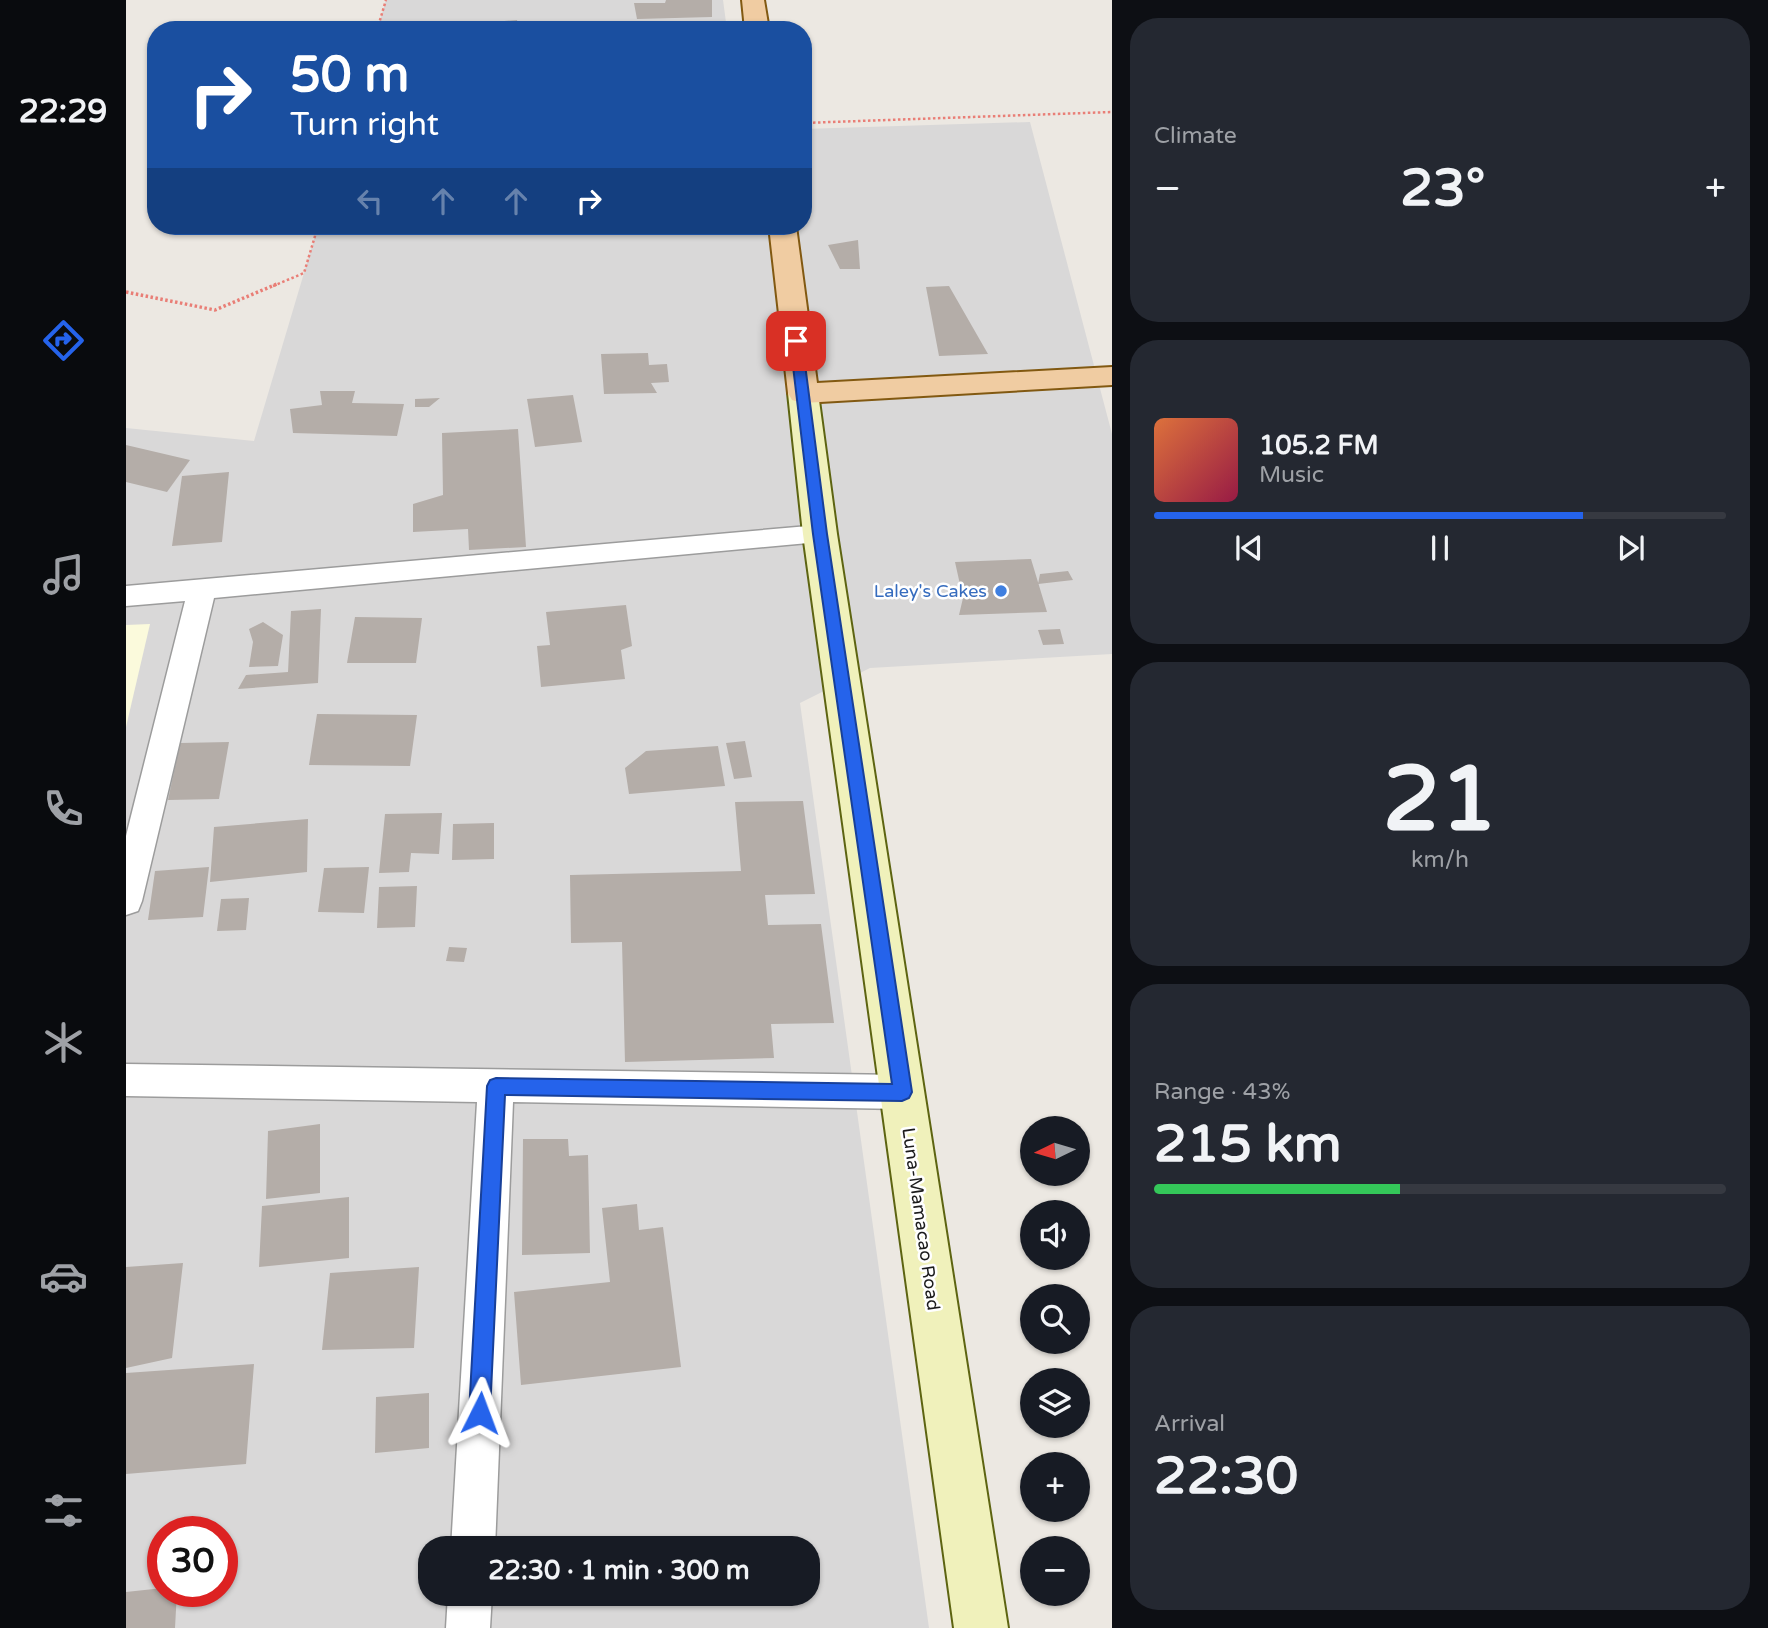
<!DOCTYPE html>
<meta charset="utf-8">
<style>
:root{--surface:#171b24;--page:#242831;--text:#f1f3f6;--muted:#9ea1a6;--line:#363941;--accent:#2563eb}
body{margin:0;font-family:"Varela Round",sans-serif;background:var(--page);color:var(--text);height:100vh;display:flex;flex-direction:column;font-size:26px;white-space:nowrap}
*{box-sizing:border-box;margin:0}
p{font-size:23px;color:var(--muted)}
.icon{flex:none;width:38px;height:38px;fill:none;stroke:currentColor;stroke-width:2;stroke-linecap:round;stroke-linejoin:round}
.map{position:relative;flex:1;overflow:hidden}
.panel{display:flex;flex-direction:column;gap:18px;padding:18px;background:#0d0f14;width:656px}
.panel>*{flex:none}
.guide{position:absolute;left:21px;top:21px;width:665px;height:214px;border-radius:28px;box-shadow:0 2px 5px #0004;background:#1a4fa0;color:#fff;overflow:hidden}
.needle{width:46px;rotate:265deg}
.buttons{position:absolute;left:894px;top:1116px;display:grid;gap:14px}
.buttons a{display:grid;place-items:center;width:70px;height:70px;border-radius:50%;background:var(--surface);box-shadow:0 2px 5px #0004;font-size:35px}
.speed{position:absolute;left:21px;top:1516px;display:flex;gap:14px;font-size:35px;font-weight:700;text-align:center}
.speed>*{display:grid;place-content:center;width:91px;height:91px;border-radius:50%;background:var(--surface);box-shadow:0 2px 5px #0004;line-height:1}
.speed .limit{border:10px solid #d22;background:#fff;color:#111}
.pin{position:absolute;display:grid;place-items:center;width:60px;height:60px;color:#fff;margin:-30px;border-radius:14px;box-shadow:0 4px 10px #0006}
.me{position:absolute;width:77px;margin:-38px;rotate:3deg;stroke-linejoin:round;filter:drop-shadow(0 0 5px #0008)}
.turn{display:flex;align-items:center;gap:24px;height:147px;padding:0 28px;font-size:32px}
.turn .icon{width:91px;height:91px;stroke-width:2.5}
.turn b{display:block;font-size:49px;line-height:60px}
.lanes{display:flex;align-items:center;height:66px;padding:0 28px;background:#0003;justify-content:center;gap:35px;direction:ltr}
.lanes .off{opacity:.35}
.big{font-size:52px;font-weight:700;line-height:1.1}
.panel .widget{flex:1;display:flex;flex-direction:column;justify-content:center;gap:10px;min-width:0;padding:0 24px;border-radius:28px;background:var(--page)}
.panel .dial{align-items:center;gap:0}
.dial b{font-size:91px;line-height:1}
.song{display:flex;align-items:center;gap:21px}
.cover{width:84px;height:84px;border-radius:10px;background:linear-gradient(135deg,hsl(20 70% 55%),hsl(340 70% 35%))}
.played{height:7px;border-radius:4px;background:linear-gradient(90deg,var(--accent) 75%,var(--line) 75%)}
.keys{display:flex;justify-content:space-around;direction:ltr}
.heat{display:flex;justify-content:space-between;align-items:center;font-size:38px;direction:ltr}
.charge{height:10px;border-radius:5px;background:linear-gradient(90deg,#34c759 43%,var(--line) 0)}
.trip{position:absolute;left:292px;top:1536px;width:402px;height:70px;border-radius:28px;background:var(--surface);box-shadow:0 2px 5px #0004;font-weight:700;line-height:70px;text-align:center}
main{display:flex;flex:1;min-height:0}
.dock{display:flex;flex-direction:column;width:126px;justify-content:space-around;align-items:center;background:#090b0e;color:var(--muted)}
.dock .icon{width:49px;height:49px}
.dock .current{color:var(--accent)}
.dock b{font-size:32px;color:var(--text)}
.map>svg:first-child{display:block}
.residential{fill:#d9d8d8;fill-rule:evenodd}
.education{fill:#fbfadc}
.building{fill:#b4ada8}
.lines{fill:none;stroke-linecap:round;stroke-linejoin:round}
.street-casing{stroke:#9c9c9c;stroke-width:3}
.secondary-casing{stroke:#5d6411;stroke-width:4}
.primary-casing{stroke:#825911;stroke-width:4}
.path-far1{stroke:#e97e76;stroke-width:2.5;stroke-dasharray:2.5 2.5;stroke-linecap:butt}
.path{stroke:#e97e76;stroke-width:3.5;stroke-dasharray:2.5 2.5;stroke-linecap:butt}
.street{fill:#fff;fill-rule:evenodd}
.secondary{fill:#f0f1bb;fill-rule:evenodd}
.primary{fill:#f0cca2;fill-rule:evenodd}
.route{fill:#2563eb;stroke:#184099;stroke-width:2}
.shop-dot{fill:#3f7fe0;stroke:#fff;stroke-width:2.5}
.labels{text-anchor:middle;stroke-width:5;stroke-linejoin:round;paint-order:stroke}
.shop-label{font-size:18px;fill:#366cbe;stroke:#fff;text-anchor:end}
.street-label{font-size:18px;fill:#1b1b1b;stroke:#fff}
</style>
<main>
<nav class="dock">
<b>22:29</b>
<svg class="icon current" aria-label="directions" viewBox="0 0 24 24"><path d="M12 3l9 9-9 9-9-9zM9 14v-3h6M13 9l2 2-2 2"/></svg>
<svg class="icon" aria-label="music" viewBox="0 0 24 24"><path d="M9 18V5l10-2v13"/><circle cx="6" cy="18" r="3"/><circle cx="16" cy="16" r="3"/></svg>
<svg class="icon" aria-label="phone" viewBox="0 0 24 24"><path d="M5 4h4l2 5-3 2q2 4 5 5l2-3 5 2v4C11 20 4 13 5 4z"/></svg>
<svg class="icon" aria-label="climate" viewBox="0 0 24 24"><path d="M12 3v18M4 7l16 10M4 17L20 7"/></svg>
<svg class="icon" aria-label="car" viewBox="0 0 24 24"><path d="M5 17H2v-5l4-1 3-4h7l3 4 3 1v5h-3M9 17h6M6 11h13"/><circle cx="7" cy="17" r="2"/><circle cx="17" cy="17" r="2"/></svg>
<svg class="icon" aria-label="filters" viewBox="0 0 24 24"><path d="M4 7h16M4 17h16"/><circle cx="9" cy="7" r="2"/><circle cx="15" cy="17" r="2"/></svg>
</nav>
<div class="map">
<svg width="986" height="1628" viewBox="0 0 986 1628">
<rect width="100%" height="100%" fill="#ece8e2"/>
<path class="residential" d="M260,0H597L601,30H251Z
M904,122L986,434V654L744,668L674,703L803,1628H0V428L128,441L192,226H677V129ZM37,1531H96V1591H37ZM304,1549H682V1594H304Z"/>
<path class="education" d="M24,624L0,727V625Z"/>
<path class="building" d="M540,0H586V17L511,19L508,3H539Z
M391,20L393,30H368L367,22Z
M732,240L734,269H714L702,245Z
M823,286L862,354L813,356L800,287Z
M522,353L523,365L541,364L543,382L525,383L531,393L478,394L475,354Z
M194,391H229L226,403L278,404L271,436L167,433L164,409L196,405Z
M447,395L456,442L409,447L401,399Z
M314,398L303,407H289V399Z
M392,429L400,547L343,550L342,529L287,532V504L317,495L316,433Z
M0,445L64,460L41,492L0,482Z
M103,472L96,542L46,546L56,476Z
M905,559L921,612L833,615L837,598L829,562Z
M942,571L947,580L912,584L914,574Z
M500,605L506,646L495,650L499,679L415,687L411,646L424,645L420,612Z
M195,609L192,683L112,689L120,675L162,672L165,611Z
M229,617L296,618L290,663H221Z
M137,622L157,635L152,666L123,667L127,642L123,629Z
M934,629L938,644L917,645L912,630Z
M191,714L291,715L284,766L183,765Z
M619,741L626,777L608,779L600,743Z
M103,742L93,799L42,800L54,743Z
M592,746L599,786L503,794L499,768L520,751Z
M677,801L689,894L639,895L642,925L695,924L708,1023L645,1024L648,1058L499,1062L496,942L445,943L444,875L615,871L609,802Z
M316,813L313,854L285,853L283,872L253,873L259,814Z
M182,819L181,872L84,882L88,827Z
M368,823V859L326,860L327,824Z
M83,867L77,917L22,920L29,871Z
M243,867L238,913L192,912L198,868Z
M291,886L289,927L251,928L253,887Z
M123,898L120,930L91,931L95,899Z
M323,947L341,948L338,962L320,961Z
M194,1124V1193L140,1199L142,1131Z
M397,1139H442L443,1156L462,1155L464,1253L396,1255Z
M223,1197V1258L133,1267L136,1206Z
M511,1204L513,1230L537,1227L555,1367L395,1385L388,1292L484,1282L476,1208Z
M57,1263L46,1358L0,1368V1267Z
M293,1267L288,1348L196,1350L204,1273Z
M128,1364L120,1464L0,1474V1373Z
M303,1393V1448L249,1453L250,1397Z
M37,1588V1591H51L49,1628H0V1592Z"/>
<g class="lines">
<defs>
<path id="street" d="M694,525L704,527L708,534L704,541L88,598L16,901L12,911L0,915V836L59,601L0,606V586Z
M0,1064L776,1075L789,1080L794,1092L789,1104L776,1109L387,1102L369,1549H325L351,1102L0,1096Z
M322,1594H366L364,1628H320Z"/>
<path id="secondary" d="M677,383L688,386L692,393L711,534L882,1628H828L677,534L662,393L666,386Z"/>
<path id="primary" d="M616,0H638L643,30H619Z
M643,226H670L691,383L986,367V385L677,403L666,400L662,393Z"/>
</defs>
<use href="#street" class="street-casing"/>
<use href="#secondary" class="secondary-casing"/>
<use href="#primary" class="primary-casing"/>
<path class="path-far1" d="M251,30L260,0
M677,123L986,112
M147,286L178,273L192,226"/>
<path class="path" d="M0,292L89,310L151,284"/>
<use href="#street" class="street"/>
<use href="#secondary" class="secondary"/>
<use href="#primary" class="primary"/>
</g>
<path class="route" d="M670,337L676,341L701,534L786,1092L783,1098L776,1101L379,1095L364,1413L361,1420L354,1423L346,1420L343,1413L361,1086L364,1080L370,1078L766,1084L687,534L664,341Z"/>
<circle class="shop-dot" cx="875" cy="591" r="7"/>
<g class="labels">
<g class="shop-label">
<text x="861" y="597">Laley's Cakes</text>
</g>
<g class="street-label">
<text transform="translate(795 1219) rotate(82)" y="6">Luna-Mamacao Road</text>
</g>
</g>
</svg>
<div class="buttons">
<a><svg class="needle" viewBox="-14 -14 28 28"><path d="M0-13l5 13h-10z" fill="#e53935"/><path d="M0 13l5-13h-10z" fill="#9ea1a6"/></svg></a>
<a><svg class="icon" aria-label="sound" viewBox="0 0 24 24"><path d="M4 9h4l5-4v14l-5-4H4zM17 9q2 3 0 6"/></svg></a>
<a><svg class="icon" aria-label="search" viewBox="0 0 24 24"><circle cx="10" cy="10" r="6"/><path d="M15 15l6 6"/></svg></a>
<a><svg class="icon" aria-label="layers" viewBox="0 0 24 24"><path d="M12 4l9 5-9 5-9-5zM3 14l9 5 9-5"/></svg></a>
<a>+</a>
<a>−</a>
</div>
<div class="speed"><div class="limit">30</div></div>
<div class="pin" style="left:670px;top:341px;background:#d93025"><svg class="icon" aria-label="arrive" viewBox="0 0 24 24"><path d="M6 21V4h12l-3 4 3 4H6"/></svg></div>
<svg class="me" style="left:354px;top:1413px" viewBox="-20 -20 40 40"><path d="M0-17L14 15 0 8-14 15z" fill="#2563eb" stroke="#fff" stroke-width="4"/></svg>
<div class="trip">22:30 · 1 min · 300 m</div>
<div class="guide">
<div class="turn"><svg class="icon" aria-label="right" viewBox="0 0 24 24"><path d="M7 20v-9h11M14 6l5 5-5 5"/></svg><div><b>50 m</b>Turn right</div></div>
<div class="lanes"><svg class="icon off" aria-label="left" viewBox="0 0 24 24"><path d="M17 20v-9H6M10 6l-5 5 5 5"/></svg><svg class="icon off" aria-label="ahead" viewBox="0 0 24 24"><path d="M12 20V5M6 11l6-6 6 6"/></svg><svg class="icon off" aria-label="ahead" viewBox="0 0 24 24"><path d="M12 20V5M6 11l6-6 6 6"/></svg><svg class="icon" aria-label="right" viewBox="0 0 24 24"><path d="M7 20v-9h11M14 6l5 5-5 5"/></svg></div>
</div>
</div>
<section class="panel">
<div class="widget"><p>Climate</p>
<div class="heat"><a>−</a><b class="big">23°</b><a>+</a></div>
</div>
<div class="widget">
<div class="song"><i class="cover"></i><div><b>105.2 FM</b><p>Music</p></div></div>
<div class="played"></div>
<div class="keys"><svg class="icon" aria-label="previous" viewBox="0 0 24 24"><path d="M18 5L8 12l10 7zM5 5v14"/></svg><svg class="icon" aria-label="pause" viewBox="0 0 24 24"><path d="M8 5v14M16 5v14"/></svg><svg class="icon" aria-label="next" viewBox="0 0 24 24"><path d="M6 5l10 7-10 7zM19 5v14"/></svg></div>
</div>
<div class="widget dial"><b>21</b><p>km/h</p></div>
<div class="widget"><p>Range · 43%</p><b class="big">215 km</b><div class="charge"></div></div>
<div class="widget"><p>Arrival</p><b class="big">22:30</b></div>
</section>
</main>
